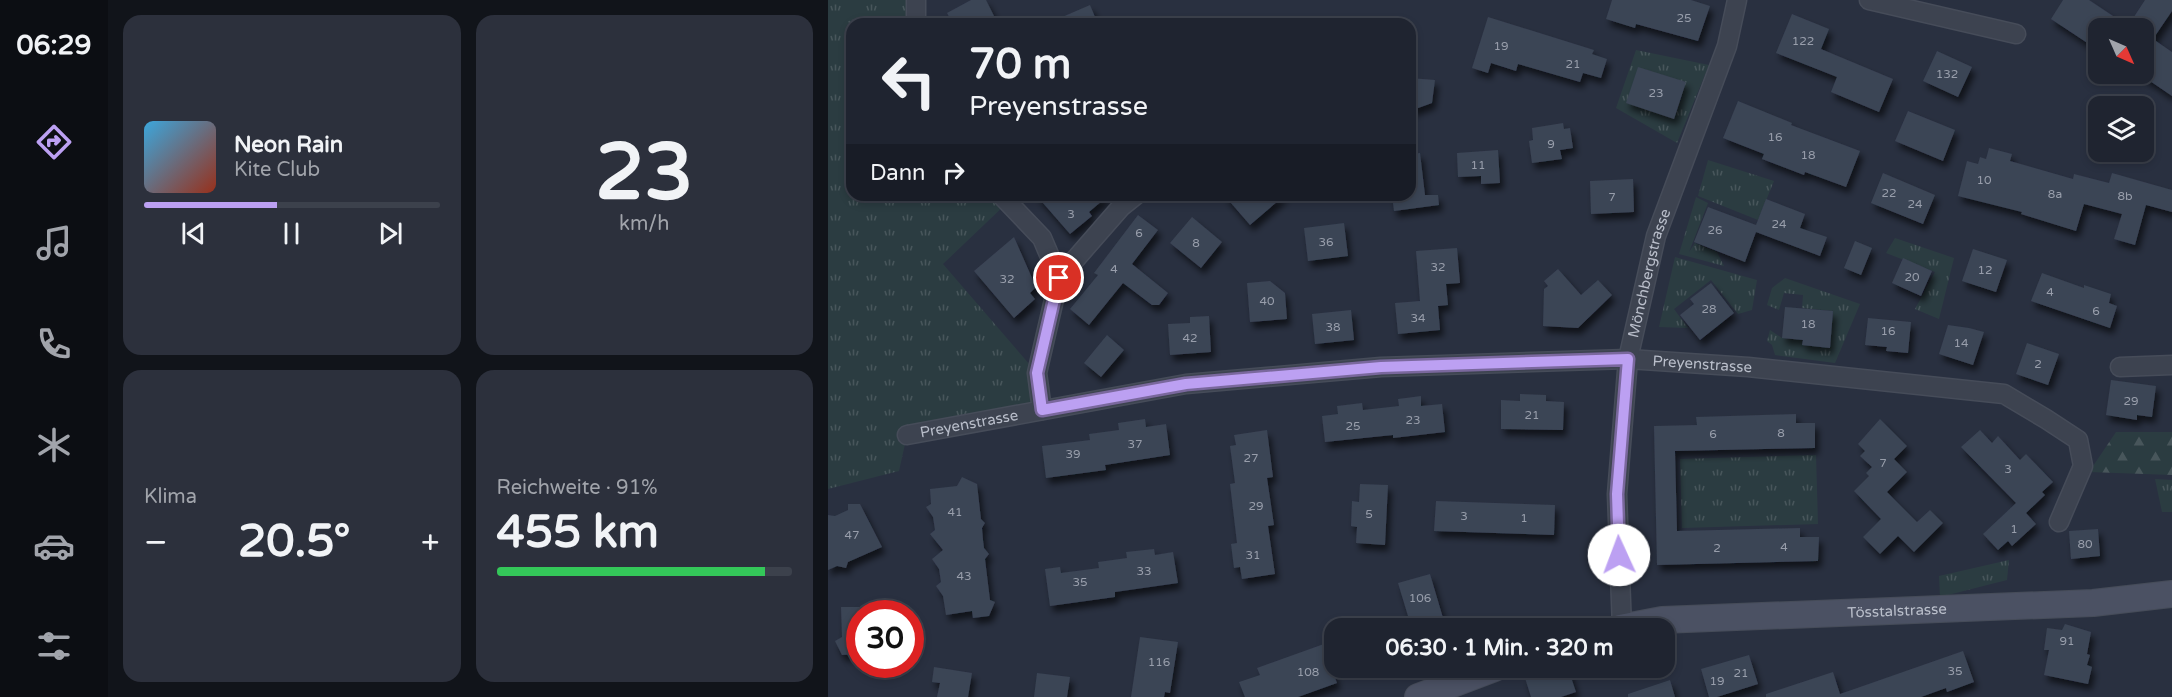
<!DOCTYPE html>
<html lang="de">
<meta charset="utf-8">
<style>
:root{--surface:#1f2430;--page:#2c303c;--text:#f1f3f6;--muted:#a1a4ab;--line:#3c414c;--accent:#bca0f2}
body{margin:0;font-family:"Varela Round",sans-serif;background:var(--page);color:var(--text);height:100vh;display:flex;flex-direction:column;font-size:22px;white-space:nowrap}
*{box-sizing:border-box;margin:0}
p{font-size:20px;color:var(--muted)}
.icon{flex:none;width:33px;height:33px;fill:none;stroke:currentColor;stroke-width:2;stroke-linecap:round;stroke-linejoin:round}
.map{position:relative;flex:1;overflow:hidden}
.details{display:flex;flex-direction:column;gap:15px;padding:15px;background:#11141a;width:720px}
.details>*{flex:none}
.banner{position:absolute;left:18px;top:18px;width:570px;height:183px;border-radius:18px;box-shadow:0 3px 9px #0003,0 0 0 2px var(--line);background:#1f2430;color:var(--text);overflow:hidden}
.needle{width:39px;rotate:135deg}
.fabs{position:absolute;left:1260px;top:18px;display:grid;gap:12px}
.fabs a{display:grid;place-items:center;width:66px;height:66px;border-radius:12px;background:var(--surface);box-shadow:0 3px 9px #0003,0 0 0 2px var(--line);font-size:30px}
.speed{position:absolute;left:18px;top:600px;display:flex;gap:12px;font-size:30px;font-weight:700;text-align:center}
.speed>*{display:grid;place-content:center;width:78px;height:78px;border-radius:50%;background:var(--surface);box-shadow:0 3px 9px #0003,0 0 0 2px var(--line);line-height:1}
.speed .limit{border:9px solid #d22;background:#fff;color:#111}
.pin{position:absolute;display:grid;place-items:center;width:51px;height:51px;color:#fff;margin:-26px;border:3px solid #fff;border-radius:50%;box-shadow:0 2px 6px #0007}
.me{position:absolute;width:66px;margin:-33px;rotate:358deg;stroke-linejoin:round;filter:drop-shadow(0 0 4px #0008)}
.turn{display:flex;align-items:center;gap:21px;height:126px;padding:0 24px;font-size:27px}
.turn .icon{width:78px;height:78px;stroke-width:2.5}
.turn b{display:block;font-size:42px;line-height:51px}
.then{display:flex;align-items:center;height:57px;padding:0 24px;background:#0003;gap:12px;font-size:22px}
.big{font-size:45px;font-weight:700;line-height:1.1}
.details .card{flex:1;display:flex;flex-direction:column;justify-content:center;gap:9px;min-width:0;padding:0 21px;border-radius:18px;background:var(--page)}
.details .dial{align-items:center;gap:0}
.dial b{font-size:78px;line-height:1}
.song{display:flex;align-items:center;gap:18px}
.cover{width:72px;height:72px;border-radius:9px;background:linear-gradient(135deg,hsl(200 70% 55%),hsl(10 70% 35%))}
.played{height:6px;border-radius:3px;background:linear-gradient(90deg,var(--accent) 45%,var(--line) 45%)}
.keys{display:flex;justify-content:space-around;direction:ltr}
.heat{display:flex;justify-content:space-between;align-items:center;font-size:33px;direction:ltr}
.charge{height:9px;border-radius:4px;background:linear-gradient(90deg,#34c759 91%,var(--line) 0)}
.details .tiles{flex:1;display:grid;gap:15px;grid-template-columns:repeat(2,1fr)}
.trip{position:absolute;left:496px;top:618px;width:351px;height:60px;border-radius:18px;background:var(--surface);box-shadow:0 3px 9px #0003,0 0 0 2px var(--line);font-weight:700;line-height:60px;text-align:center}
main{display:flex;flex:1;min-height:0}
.menu{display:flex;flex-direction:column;width:108px;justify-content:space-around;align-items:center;background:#0c0e13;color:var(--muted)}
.menu .icon{width:42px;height:42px}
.menu .active{color:var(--accent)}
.menu b{font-size:27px;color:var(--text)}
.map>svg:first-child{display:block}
.grass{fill:url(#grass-tufts)}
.forest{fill:url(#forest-firs)}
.building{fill:#3b4455;filter:url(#shadow)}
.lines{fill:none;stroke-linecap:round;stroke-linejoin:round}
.street-casing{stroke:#464c59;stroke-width:21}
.secondary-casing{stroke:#464c59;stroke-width:28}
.street{stroke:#3d4350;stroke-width:18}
.secondary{stroke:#4b5163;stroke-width:26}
.route-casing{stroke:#7a689d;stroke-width:15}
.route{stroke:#bca0f2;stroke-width:10}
.labels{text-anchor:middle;stroke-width:6;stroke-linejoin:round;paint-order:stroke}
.number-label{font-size:12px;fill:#989eab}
.street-label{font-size:15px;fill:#b9beca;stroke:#212835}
</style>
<main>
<nav class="menu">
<b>06:29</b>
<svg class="icon active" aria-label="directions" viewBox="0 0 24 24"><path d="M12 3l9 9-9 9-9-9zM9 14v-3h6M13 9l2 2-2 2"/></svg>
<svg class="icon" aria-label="music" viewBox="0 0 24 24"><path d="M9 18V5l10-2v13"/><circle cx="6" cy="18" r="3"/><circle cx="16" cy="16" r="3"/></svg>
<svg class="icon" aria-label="phone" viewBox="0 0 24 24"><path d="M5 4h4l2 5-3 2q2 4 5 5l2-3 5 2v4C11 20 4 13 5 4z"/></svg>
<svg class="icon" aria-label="climate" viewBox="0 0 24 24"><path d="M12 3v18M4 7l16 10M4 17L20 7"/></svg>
<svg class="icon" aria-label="car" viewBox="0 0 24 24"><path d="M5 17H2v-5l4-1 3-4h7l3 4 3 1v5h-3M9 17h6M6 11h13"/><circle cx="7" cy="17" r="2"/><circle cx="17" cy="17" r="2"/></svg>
<svg class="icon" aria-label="filters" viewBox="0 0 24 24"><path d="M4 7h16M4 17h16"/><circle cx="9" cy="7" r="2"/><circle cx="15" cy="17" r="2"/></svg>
</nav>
<section class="details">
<div class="tiles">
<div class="card">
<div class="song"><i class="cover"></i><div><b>Neon Rain</b><p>Kite Club</p></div></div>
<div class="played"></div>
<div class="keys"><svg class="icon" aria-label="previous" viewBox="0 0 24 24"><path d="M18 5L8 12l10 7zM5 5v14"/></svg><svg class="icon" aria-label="pause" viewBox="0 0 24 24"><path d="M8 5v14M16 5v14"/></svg><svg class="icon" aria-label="next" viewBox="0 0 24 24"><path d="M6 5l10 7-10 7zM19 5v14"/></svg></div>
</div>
<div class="card dial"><b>23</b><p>km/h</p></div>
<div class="card"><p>Klima</p>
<div class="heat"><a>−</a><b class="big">20.5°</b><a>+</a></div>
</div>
<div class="card"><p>Reichweite · 91%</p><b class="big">455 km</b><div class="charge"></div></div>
</div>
</section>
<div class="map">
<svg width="1344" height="697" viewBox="0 0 1344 697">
<defs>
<pattern id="grass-tufts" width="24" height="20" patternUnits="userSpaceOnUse" patternTransform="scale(1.5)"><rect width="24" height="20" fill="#2b3c41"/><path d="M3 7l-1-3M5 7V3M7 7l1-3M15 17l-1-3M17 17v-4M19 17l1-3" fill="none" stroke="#48565b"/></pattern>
<pattern id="forest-firs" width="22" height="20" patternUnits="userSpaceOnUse" patternTransform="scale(1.5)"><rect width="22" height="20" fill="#2b3c41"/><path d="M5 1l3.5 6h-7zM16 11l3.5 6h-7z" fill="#48565b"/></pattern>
<filter id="shadow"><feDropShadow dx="3.5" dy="6" stdDeviation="3" flood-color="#0009"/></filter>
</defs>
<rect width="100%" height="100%" fill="#293040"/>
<path class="grass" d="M0,0H88V24H24V195H173L180,202L115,264L209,373L214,410L79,435L71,471L0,489Z
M808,50L881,65L849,143L788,108Z
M880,160L946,181L930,220L870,196Z
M868,197L880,203L861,252L867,243L889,252L896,266L851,254Z
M1067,238L1126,258L1111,319L1087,309L1107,272L1058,253Z
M847,257L929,280L924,310L910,314L883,280L846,309L860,328L831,327Z
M957,278L1032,304L1007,363L947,355L944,345L939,341L942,330L954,338L975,340L974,345L1002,347L1005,311L974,308L975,295L956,293L951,310L939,305L944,288Z
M988,455L990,524L854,528L852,459Z
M1327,479L1344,480V512H1334Z
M1181,560L1179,580L1112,597L1111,576Z"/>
<path class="forest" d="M1288,432H1344V475L1261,472Z"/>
<path class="building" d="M143,0H158L170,24H125L119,13Z
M784,0H863L882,6L870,41L808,24L807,28L778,19Z
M1235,0H1261L1300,26L1317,0H1344V11L1325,39L1344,52V96L1316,77V28H1270V50L1223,19Z
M262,5L270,24H218Z
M964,14L1001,29L993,49L1065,79L1051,112L1003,92L1009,77L948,53Z
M660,17L766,50L764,54L779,59L773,78L755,73L752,82L690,64L688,71L663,63L660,73L644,68Z
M1109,51L1144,67L1130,97L1095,81Z
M810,67L858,82L846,119L798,103Z
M582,78L607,80L604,103L582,111Z
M910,101L964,123L963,125L1032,151L1018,187L977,172L976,175L934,159L936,154L895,138Z
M1080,111L1127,130L1115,161L1067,141Z
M735,123L736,129L742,128L745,148L732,150L734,159L704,163L701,141L705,140L704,128Z
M1161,148L1184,154L1182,161L1245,179L1246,174L1281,183L1284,173L1344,190V212L1318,205L1307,245L1286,239L1294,214L1256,204L1248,231L1193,214L1194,212L1130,196L1139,161L1150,164L1152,157L1158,159Z
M670,150L672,183L653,184V176L630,177L629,153Z
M592,153L597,195H610L611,205L566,211L564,195H582V154Z
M1055,173L1107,195L1095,224L1043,203Z
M805,179L806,212L763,214L762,181Z
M208,195H281L261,212L264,216L242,234Z
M396,195H457L422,225Z
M938,199L977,214L972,228L999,237L992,256L928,232L917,262L866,242L880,207L928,225Z
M310,215L330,230L304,264L340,293L331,305H324L295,283L261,325L242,309L270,275L266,273Z
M364,217L394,242L373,268L342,243Z
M516,223L520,256L480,261L476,228Z
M186,237L208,287L202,293L207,299L186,318L146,271Z
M1027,241L1044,248L1033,275L1016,268Z
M629,248L632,283L618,284L620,305L610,306L612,330L570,334L567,303L592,301L588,251Z
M1145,249L1179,260L1168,292L1134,281Z
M1075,258L1104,271L1093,296L1064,283Z
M730,269L753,295L770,280L784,295L750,328L715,326L716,289L720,286L716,281Z
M1214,273L1256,288V285L1283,294L1281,303L1289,306L1282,328L1203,301Z
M442,281L457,293L459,319L422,322L419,283Z
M883,283L906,313L872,340L852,315L866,304L862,299Z
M957,307L1005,311L1002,348L974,345L975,340L954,338Z
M523,310L526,340L487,344L484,314Z
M381,316L383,352L342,355L340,324L362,323V317Z
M1040,318L1083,322L1080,353L1058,351L1059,347L1037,345Z
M1120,325L1141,328L1156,332L1145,365L1111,354Z
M279,335L296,350L273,377L256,363Z
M1199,343L1231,354L1220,385L1188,374Z
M1283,380L1328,386L1324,417L1309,415V420L1278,415Z
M692,394L718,395V401L736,402L735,430L673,429V400L692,401Z
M593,396V406L614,404L617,432L565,438V435L497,442L494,416L510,414L509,406L534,403L535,410L571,406L570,399Z
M968,414V423H987V448L847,451L849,531L972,528V537H991L990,561L829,565L826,426L869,425L868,417Z
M317,419L318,427L338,424L342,455L277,465L278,470L218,478L214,446L262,440L261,434L291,430L290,423Z
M1052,419L1079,446L1066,459L1079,472L1059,492L1089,522L1102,510L1115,523L1086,552L1070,536L1052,554L1035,537L1053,519L1026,491L1041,476L1038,473L1044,467L1032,456L1037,451L1030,444Z
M439,430L445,477L439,478L446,525L440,526L447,574L414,579L412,567L406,568L403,544L409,543L402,484L407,483L402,446L408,445L406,435Z
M1152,430L1164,443L1170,436L1192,460L1198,454L1225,482L1214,492L1217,495L1198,513L1208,524L1184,546L1180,541L1170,550L1155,534L1188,503L1133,447Z
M134,477L149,484L153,519L157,523L154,528L155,540L156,548L161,554L157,559L162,600L167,602L161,616L145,618L144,611L118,615L115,596L108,586L113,582L111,569L104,559L115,550L102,534L107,530L105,517L98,507L103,504L102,489L129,486Z
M532,484L560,485L557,545L528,543L529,527L523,526L524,501L531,502Z
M608,501L727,505L726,535L606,531Z
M20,504H32L54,547L20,562L18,568L9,566L0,570V515L7,516L20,510Z
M1270,529L1272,556L1243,559L1241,531Z
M326,549L327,555L345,552L350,583L287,592V597L222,606L217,569L232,567L233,573L271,568L270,562L299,558L298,552Z
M602,574L618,628H551L580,616L570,583Z
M13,607H32V654L14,655L7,641L14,637Z
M1237,624L1263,632L1259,654L1262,655L1259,665L1264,667L1260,684L1216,675L1221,650H1216L1219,628L1234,630Z
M312,637L350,642L342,693L337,692L336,697H303Z
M507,640V659L501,661L509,683L470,697H417L411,682L432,675L429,668Z
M1135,651L1146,682L1119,692L1118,688L1093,697H938V694L1005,672L1012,694Z
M921,655L930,684L889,697H881L873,669Z
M106,667L144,673L140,697H109L112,683L104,682Z
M727,668H740L748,692L733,697H703L697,678Z
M209,673L242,677L239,697H206Z
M842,680L847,697H800V694Z"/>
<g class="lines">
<defs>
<g id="street">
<path d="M1041,0L1188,34"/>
<path d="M88,24V0"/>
<path d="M173,195L214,238L231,278L209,373L214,410"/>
<path d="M231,278L293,207L308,195"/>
<path d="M1292,367L1344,365"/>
<path id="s1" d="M79,435L358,384L553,367L800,359L920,367L1176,394L1218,419L1250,440L1255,466L1231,522"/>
<path id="s2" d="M794,628L789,494L800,359L828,236L899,46L909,0"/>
</g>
<g id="secondary">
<path id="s3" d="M792,628L834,620L1265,603L1344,594"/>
<path d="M590,697L667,668"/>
</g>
</defs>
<use href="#street" class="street-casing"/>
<use href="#secondary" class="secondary-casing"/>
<use href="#street" class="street"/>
<use href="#secondary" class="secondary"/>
</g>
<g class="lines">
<defs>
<path id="route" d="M231,278L209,373L214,410L358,384L553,367L800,359L789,494L791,555"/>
</defs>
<use href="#route" class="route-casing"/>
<use href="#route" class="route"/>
</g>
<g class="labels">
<g class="number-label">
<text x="856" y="22">25</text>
<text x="975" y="45">122</text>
<text x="673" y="50">19</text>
<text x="745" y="68">21</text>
<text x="1119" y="78">132</text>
<text x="828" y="97">23</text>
<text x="947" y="141">16</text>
<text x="723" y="148">9</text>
<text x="980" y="159">18</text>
<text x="650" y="169">11</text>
<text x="1156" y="184">10</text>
<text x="1061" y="197">22</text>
<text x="1227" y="198">8a</text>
<text x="1297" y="200">8b</text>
<text x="784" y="201">7</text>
<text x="1087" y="208">24</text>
<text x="243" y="218">3</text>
<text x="951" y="228">24</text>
<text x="887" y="234">26</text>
<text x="311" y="237">6</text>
<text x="498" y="246">36</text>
<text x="368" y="247">8</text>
<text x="610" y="271">32</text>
<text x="286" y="273">4</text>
<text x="1157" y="274">12</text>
<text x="1084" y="281">20</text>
<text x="179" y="283">32</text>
<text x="1222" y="296">4</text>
<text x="439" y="305">40</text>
<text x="881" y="313">28</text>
<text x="1268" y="315">6</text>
<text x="590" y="322">34</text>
<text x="980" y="328">18</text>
<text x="505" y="331">38</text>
<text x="1060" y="335">16</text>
<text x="362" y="342">42</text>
<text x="1133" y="347">14</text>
<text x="1210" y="368">2</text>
<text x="1303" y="405">29</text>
<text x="704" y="419">21</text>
<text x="585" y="424">23</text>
<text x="525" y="430">25</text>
<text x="953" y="437">8</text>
<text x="885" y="438">6</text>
<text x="307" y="448">37</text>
<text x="245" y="458">39</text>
<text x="423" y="462">27</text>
<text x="1055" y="467">7</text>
<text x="1180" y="473">3</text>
<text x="428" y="510">29</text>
<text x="127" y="516">41</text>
<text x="541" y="518">5</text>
<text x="636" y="520">3</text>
<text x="696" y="522">1</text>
<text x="1186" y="533">1</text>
<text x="24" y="539">47</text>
<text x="1257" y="548">80</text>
<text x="956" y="551">4</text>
<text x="889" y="552">2</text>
<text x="425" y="559">31</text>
<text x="316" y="575">33</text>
<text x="136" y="580">43</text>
<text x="252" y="586">35</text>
<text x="592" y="602">106</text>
<text x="1239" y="645">91</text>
<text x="331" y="666">116</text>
<text x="1127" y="675">35</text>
<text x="480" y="676">108</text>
<text x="913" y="677">21</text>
<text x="889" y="685">19</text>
</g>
<g class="street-label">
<text dy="5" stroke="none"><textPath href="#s2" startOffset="358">Mönchbergstrasse</textPath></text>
<text dy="5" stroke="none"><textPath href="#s1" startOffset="801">Preyenstrasse</textPath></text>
<text dy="5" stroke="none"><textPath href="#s1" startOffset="63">Preyenstrasse</textPath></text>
<text dy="5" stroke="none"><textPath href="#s3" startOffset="278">Tösstalstrasse</textPath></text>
</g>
</g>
</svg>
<div class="fabs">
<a><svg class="needle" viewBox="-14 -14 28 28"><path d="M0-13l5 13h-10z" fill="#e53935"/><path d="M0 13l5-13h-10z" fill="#a1a4ab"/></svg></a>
<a><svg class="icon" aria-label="layers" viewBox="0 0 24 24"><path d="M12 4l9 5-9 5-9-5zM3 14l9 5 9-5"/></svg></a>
</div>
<div class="speed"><div class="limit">30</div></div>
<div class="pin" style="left:231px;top:278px;background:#d93025"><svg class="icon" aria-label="arrive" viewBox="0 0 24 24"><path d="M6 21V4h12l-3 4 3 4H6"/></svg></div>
<svg class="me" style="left:791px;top:555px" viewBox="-20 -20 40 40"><circle r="19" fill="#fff"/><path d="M0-13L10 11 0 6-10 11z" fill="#bca0f2"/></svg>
<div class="trip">06:30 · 1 Min. · 320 m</div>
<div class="banner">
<div class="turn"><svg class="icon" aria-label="left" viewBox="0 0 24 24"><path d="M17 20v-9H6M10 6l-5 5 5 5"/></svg><div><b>70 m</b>Preyenstrasse</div></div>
<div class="then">Dann<svg class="icon" aria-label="right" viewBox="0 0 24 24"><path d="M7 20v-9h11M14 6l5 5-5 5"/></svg></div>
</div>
</div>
</main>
